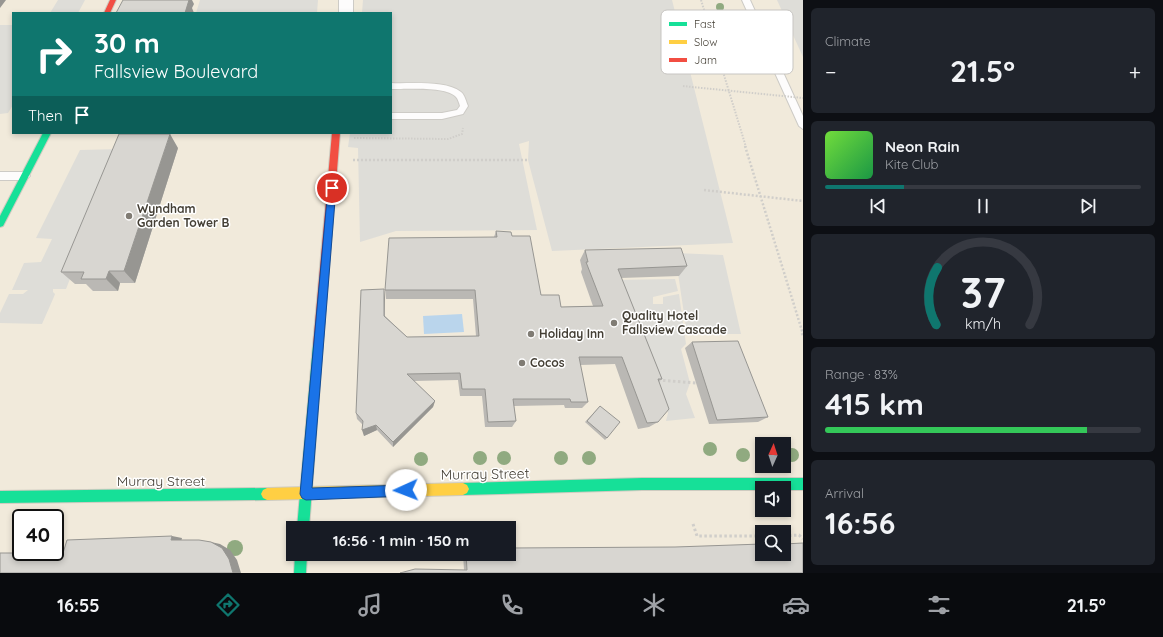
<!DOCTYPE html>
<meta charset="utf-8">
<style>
:root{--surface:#171b24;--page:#20242c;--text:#f1f3f6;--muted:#9ea1a6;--line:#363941;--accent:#0f766e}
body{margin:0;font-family:Quicksand,sans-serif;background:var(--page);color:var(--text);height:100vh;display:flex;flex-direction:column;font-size:15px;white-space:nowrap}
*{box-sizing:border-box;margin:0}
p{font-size:13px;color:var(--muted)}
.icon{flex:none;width:22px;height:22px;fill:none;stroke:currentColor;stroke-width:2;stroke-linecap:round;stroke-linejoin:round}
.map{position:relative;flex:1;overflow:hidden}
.side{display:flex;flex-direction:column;gap:8px;padding:8px;background:#0d0f14;width:360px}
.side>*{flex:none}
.top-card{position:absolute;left:12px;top:12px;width:380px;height:122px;border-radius:0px;box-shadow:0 2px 6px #0003;background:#0f766e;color:#fff;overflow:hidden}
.needle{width:26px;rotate:3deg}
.tools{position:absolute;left:755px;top:437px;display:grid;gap:8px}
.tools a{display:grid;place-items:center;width:36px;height:36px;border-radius:0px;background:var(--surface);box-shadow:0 2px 6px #0003;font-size:20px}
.speed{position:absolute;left:12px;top:509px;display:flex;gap:8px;font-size:20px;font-weight:700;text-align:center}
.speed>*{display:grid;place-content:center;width:52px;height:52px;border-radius:50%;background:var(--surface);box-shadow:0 2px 6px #0003;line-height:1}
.speed .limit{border:2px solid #111;border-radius:6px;background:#fff;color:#111}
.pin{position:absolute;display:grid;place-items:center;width:34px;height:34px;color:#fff;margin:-17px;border:2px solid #fff;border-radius:50%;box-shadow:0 1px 4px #0007}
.me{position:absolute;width:44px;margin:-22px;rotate:268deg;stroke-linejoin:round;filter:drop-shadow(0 0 3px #0008)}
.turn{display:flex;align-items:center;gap:14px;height:84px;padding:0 16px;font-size:18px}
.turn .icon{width:52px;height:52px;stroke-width:2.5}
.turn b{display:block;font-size:28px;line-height:34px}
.then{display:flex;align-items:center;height:38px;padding:0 16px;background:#0003;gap:8px;font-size:15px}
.big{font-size:30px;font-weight:800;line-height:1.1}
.side .tile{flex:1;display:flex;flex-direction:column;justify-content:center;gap:6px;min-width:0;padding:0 14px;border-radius:6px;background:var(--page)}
.side .dial{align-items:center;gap:0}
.dial svg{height:104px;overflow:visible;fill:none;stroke:var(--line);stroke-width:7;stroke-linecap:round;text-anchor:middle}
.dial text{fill:var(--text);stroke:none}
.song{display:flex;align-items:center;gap:12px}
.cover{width:48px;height:48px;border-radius:6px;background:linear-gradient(135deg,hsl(100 70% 55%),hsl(140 70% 35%))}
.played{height:4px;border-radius:2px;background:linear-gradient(90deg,var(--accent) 25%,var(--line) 25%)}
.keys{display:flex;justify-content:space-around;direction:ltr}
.heat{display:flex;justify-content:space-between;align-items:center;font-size:22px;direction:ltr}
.charge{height:6px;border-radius:3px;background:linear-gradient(90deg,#34c759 83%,var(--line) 0)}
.trip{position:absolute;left:286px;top:521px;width:230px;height:40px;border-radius:0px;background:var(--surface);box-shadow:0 2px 6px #0003;font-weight:800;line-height:40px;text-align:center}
.dock{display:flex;height:64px;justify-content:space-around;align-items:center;background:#090b0e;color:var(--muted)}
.dock .icon{width:28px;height:28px}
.dock .current{color:var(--accent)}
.dock b{font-size:18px;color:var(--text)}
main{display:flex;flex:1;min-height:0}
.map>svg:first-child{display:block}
.commercial{fill:#f1eadb;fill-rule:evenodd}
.parking{fill:#deddd8}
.water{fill:#bad5ec}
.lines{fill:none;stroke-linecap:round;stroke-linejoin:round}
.lane-casing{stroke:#cdcbc6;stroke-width:2}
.street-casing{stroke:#cdcbc6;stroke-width:2}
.fast-casing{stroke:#cecbc0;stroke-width:2}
.slow-casing{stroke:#cecbc0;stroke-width:2}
.jam-casing{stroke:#cecbc0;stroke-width:2}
.path-far2{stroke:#d0ceca;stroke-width:2;stroke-dasharray:1.5 1.5;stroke-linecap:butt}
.path-far1{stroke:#d0ceca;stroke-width:2.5;stroke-dasharray:2 2;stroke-linecap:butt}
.path{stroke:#d0ceca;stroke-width:3;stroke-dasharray:2.5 2.5;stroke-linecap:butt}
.lane{fill:#fdfcfc;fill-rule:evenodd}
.street{fill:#fdfcfc;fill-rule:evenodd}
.fast{fill:#16e098;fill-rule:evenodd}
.slow{fill:#ffcf43;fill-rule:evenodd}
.jam{fill:#f24e42;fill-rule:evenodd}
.path-bridge{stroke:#d0ceca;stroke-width:2;stroke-dasharray:1.5 1.5;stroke-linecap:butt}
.tree{fill:#90aa80}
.wall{fill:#bab8b4}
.shaded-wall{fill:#979692}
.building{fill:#d8d6d1;stroke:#979692}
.route{fill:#1a73e8;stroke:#114b97}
.poi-dot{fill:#807c74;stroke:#fff;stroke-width:1.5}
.labels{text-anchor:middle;stroke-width:3;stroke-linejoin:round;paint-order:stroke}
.poi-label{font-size:12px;font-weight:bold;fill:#443f35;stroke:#fff;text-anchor:start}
.near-street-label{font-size:14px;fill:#443f35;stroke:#fff}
.key{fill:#fff;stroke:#c7c5c2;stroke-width:1}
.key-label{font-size:11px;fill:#443f35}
</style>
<main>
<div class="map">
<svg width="803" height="573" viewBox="0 0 803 573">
<rect width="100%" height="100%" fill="#efeee8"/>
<path class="commercial" d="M0,0H803V573H0ZM13,13H391V133H13ZM762,444H784V466H762ZM762,488H784V510H762ZM21,518H55V552H21ZM293,528H509V554H293ZM762,532H784V554H762Z"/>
<path class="parking" d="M58,0H85L78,13H50Z
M200,0H318L317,13H196Z
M363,0H672L733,243L552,251L528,160L529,141L519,144L537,230L396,231L360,242L358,148L348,147L350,133H391V13H362Z
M777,0H803V57Z
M0,25H13V105L8,113L0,114Z
M121,149L66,289H53V292L55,294L53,299L42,324L0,323V313L9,294H23L28,290H12L24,263L41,262L52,239L36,238L80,150Z
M675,253L723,255L741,334H687Z
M675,279L678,291L653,297V304H663V297L679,294L686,344L681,349L690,383L686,394L695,418L666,421L668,413L614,280Z"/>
<path class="water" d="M462,314L464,332L424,334L423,316Z"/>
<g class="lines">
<defs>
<path id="lane" d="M742,0H750L803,116V129L799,126Z
M391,83C410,84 446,80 461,92C465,95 466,102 468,106L463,114L442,119H391V113H442L457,110L460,106C459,103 458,99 456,97C447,86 405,89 391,89Z
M0,172H25L30,176L25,180H0Z"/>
<path id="street" d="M339,0H353V13H339Z"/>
<path id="fast" d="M43,133H51L3,226L0,227V216Z
M318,341L321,342L323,345L309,528H297L313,345L315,342Z
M642,478H803V490H784V488H762V490H642L463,495L459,493L457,489L459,485L463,483Z
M267,488L271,490L273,494L271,498L267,500L0,503V491Z
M295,554H307L306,573H294Z"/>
<path id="slow" d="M463,483L467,485L469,489L467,493L463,495L267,500L263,498L261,494L263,490L267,488Z"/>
<path id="jam" d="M110,0H116L110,13H104Z
M332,133H340L323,345L321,348L318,349L315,348L313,345Z"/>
</defs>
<use href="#lane" class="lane-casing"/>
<use href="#street" class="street-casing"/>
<use href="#fast" class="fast-casing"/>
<use href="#slow" class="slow-casing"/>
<use href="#jam" class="jam-casing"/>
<path class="path-far2" d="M701,0L746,147
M683,86L692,87
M354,138L448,139L462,134L463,128"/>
<path class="path-far1" d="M745,146L803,334
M353,160H528
M704,190L803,201"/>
<path class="path" d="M802,333L803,335
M658,380L696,383
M693,524L697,536H762
M784,536L799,535L803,539"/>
<use href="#lane" class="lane"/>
<use href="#street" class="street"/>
<use href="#fast" class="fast"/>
<use href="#slow" class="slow"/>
<use href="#jam" class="jam"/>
<path class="path-bridge" d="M692,87L803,98"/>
</g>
<g class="tree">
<circle cx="720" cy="7" r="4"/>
<circle cx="710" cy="449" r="7"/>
<circle cx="743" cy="455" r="7"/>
<circle cx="792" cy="455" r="7"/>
<circle cx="480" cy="458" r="7"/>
<circle cx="504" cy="458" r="7"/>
<circle cx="561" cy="458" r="7"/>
<circle cx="589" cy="458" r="7"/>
<circle cx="421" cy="459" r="7"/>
<circle cx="235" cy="548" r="8"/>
</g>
<path class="wall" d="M178,148L135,283H120L118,291H93L86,284H75L61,272Z
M496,231L512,236L541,295L561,307L593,306L581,272L582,269L580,260L585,250L687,266L679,276L621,278L662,379L659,381L658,422L649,427L638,429L615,364L580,365L588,402L582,408H565L564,405L514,406L516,421L512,427H485L482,396H460L458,380L414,381L435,401L433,407L393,447L377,430L364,436L363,425L357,419L356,413L384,289L385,316L407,337L476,336L473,299H386L385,290L494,237Z
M692,342L768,417L758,422L709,424L685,348Z
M599,407L607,438L605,440L585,422Z
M675,547L464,570L463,554H509Z"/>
<path class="shaded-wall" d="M0,0H6L0,8Z
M181,0H192L194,4L192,8L194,13H185Z
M170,134L178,148L135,283L124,271Z
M109,271L120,283L118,291L106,279Z
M384,289L385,298L384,324Z
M435,401L433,407L393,447V442Z
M376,425L377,430L364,436L362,430Z
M172,536L182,538L181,542L171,540Z
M211,542L220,544L230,550L237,560L241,573H233Z"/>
<path class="building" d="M123,0H189L185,13H116Z
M119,134H170L124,271H109L106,279H81L84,272H61Z
M496,231L511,232L512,236H530L541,295H559L561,307L603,306L586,262H588L585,250L681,248L687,266L618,269L662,379H658L669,409L658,422L647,423L622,357H579L588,402H571L570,399H513L516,421L488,422L485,389H462L460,373L407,374L435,401L393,442L376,425L362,430L363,421L356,413L361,290L384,289V316L407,337L479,336L475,290H385L389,238L497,237Z
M738,341L768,417L717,420L692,342Z
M600,406L620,422L607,438L587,421Z
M172,536L171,540H199L211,542L222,548L229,559L233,573H0V553H63L67,540Z
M803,543V573H400L415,569L467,570L466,554H509V548L675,547L762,544V554H784V544Z"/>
<path class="route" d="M332,185L336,188L312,488L406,485L410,486L412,490L410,494L406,496L306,500L302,498L300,494L328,188Z"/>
<g class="poi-dot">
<circle cx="129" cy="216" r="4"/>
<circle cx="614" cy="323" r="4"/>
<circle cx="531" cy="334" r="4"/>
<circle cx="522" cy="363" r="4"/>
</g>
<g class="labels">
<g class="poi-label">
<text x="137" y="213">Wyndham<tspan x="137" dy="14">Garden Tower B</tspan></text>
<text x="622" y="320">Quality Hotel<tspan x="622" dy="14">Fallsview Cascade</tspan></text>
<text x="539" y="338">Holiday Inn</text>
<text x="530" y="367">Cocos</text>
</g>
<g class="near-street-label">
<text transform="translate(485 474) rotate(-1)" y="5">Murray Street</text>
<text x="161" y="486">Murray Street</text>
</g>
</g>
<rect x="661" y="10" width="132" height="64" rx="6" class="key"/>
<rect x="669" y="22" width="18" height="4" fill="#16e098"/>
<rect x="669" y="40" width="18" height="4" fill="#ffcf43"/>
<rect x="669" y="58" width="18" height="4" fill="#f24e42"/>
<g class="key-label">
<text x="694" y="28">Fast</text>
<text x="694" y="46">Slow</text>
<text x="694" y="64">Jam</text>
</g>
</svg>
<div class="tools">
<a><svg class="needle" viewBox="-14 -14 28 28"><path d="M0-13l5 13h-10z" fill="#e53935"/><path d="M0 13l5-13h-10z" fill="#9ea1a6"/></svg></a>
<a><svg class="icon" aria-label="sound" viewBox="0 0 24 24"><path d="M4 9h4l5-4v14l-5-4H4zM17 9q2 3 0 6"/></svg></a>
<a><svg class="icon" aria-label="search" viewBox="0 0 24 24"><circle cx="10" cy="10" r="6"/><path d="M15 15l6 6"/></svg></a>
</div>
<div class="speed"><div class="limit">40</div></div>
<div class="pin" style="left:332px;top:188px;background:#d93025"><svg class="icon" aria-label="arrive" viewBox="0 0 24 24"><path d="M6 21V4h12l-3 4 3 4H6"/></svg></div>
<svg class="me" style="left:406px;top:490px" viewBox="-20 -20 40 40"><circle r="19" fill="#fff"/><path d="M0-13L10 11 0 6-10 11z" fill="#1a73e8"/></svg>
<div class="trip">16:56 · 1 min · 150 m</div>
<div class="top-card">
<div class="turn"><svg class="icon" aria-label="right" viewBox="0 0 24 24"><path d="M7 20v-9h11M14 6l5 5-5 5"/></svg><div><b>30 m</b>Fallsview Boulevard</div></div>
<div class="then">Then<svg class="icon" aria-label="arrive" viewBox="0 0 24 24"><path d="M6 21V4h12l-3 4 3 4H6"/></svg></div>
</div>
</div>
<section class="side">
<div class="tile"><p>Climate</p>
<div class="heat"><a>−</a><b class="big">21.5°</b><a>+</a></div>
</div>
<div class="tile">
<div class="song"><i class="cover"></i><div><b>Neon Rain</b><p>Kite Club</p></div></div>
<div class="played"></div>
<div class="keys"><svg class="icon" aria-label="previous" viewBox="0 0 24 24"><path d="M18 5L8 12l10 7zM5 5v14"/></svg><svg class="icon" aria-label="pause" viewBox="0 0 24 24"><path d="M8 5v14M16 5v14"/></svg><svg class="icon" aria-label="next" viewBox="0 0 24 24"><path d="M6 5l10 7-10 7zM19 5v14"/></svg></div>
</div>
<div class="tile dial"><svg viewBox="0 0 100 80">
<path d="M14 69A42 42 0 1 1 86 69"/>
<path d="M14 69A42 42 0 0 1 15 25" stroke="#0f766e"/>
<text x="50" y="56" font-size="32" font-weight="700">37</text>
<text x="50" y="72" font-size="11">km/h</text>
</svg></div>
<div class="tile"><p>Range · 83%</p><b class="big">415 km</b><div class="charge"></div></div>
<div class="tile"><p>Arrival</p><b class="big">16:56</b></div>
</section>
</main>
<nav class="dock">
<b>16:55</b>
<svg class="icon current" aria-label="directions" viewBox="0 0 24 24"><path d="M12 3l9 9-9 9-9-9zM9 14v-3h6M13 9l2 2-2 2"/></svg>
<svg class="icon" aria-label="music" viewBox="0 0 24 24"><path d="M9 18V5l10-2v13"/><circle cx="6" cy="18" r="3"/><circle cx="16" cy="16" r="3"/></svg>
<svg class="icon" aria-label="phone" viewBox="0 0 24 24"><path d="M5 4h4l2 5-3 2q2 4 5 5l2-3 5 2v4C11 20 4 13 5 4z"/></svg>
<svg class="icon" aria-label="climate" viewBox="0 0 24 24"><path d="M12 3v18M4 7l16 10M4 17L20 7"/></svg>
<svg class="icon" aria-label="car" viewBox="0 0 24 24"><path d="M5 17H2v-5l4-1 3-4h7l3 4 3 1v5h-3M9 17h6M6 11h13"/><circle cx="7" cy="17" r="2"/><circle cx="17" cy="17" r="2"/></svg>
<svg class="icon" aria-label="filters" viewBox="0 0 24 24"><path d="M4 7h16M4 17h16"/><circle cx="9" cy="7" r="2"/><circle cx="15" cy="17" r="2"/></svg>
<b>21.5°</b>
</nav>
